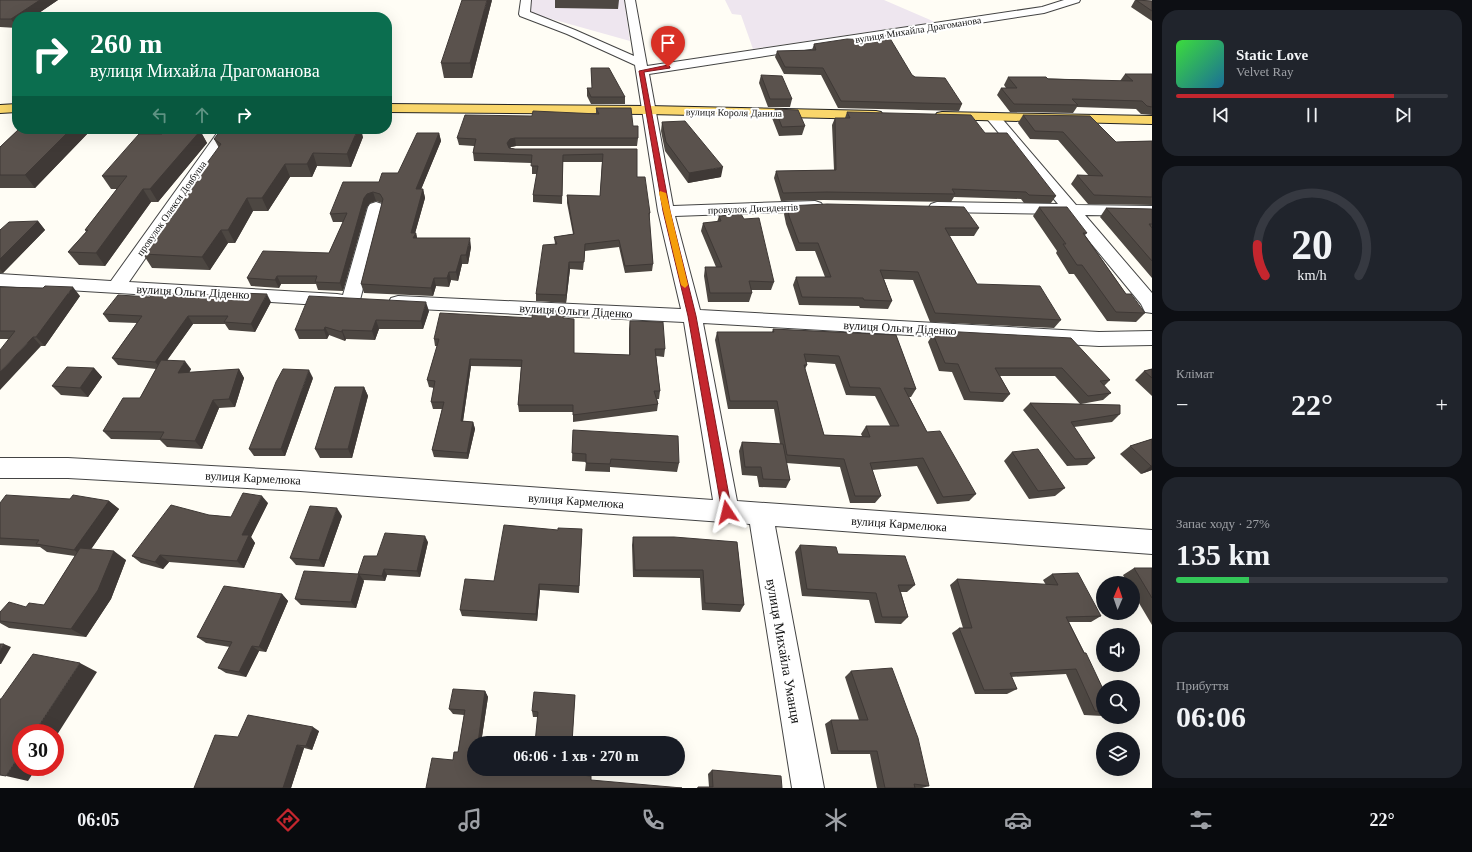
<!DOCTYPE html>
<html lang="uk">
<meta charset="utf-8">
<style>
:root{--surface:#171b24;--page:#20242c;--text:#f1f3f6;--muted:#9ea1a6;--line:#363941;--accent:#c4262e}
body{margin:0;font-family:Georgia,serif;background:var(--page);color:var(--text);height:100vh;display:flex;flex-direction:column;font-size:15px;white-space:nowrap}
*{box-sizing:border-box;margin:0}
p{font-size:13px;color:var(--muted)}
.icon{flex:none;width:22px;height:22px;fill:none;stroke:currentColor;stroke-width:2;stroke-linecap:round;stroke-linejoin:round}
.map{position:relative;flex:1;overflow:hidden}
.panel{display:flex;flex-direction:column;gap:10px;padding:10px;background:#0d0f14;width:320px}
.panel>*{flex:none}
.top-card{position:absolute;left:12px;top:12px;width:380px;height:122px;border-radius:16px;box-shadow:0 4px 16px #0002;background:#0b6e4f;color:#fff;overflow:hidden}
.needle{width:26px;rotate:2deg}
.controls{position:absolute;left:1096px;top:576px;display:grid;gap:8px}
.controls a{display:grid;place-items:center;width:44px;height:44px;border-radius:50%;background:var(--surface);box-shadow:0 4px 16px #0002;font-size:20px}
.speed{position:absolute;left:12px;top:724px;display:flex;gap:8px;font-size:20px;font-weight:700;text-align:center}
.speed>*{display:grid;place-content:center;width:52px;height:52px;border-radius:50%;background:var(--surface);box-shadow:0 4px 16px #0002;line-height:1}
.speed .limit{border:6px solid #d22;background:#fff;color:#111}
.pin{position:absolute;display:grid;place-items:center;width:34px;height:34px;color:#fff;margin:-41px -17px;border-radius:50% 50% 50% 0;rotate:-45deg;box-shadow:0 0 4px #0007}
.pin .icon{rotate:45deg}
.me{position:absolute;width:44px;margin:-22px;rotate:350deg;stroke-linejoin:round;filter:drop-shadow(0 0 3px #0008)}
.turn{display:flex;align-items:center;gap:14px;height:84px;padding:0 12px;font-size:18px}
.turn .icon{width:52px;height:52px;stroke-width:2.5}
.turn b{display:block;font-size:28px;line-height:34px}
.lanes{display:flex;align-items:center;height:38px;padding:0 12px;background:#0003;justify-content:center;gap:20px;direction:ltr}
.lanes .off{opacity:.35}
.big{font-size:30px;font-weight:700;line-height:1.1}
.panel .widget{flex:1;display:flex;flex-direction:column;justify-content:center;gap:6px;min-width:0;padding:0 14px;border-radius:16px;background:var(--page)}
.panel .dial{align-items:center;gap:0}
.dial svg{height:104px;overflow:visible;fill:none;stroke:var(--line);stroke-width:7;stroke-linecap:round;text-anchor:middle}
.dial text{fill:var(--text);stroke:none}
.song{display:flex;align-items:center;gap:12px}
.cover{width:48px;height:48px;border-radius:6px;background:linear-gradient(135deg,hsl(120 70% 55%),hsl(200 70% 35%))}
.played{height:4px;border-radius:2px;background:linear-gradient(90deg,var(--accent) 80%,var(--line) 80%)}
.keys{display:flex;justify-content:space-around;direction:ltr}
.heat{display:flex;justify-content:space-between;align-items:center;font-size:22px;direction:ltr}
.charge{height:6px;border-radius:3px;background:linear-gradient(90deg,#34c759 27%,var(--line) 0)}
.trip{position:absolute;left:467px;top:736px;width:218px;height:40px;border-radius:20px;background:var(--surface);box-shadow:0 4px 16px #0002;font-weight:700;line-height:40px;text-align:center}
.tabs{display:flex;height:64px;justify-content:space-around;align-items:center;background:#090b0e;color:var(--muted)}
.tabs .icon{width:28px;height:28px}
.tabs .current{color:var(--accent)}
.tabs b{font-size:18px;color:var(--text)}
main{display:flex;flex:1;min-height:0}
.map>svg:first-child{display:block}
.industrial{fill:#eee6ef}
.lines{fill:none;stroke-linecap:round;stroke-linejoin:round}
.minor-casing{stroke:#444;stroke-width:2}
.major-casing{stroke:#222;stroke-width:2}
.minor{fill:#fff;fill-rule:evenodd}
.major{fill:#f9d66b;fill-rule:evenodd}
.wall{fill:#4d4742;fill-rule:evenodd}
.shaded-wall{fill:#3f3936}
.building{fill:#5a524d;stroke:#3f3936;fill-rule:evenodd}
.route{fill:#c4262e;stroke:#7f191e}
.slow{fill:#f59e0b}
.labels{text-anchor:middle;stroke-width:4;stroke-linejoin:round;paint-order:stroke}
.far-street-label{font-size:10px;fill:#111;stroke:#fff}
.street-label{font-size:12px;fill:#111;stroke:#fff}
.near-street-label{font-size:14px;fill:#111;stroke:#fff}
</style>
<main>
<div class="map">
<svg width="1152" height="788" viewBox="0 0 1152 788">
<rect width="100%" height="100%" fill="#fffdf5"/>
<path class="industrial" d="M531,0H624L630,41L530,13Z
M725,0H884L935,22L753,49L741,15L732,14Z"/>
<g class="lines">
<defs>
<path id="minor" d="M521,0H531L530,12L575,30L634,56L625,0H635L647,66L1042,7L1064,0H1080L1079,2L1044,13L649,74L673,206L815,201L821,203L823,206L821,209L815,211L675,216L700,310L1099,332L1152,331V345L1099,346L703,323L737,501L1152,530V554L775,526L824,788H792L750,524L300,491L68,478H0V458H68L300,471L713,500L684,322L398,308L391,306L389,302L391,298L398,296L681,309L658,211L635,65L567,34L520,16L519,14Z
M993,113L998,114L1076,205L1152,206V216L1085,215L1152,293V313L1145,312L1141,304L1067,214L937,212L931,210L929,207L931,204L937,202L1058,204L988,120L986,117L988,114Z
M220,129H234L129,282L337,294L343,295L368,207L370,204L376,202L382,204L384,207L360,300L358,304L351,306L344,304L337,306L0,286V274L111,281Z"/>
<path id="major" d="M17,104V112L0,113V105Z
M387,104L648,106L876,111L881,112L883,115L881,118L876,119L648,114L387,112Z
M942,112L1152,116V124L937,119L935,116L937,113Z"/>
</defs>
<use href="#minor" class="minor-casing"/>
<use href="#major" class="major-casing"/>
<use href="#minor" class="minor"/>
<use href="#major" class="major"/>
</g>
<path class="wall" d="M0,0H58L33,17H17V28L0,27Z
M492,0L472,78H444L441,63Z
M555,0H619L618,9L555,8Z
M1135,0L1152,1V21L1131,7Z
M867,36L912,75L962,104L959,111L838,108L821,75L784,74L775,57L777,51L812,50L814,44L866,40Z
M591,68L625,97V104H591L587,96V88H592Z
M1125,74H1152V115L1141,114L1136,109L1077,107L1073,113L1010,112L997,95L1001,88H1006L1004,85L1008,77L1120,81Z
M761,75L792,99L790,107H768L759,83Z
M596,108L633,126L638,138L637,146H516L511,147L510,148L515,149H637V177L650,213L649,220L653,264L652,271L625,273L619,247L585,251L583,270L570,269L566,303L536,301V294L555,244L554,237L573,234L567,203V195L600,196L602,162H563L562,204L533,202V195L537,174H532V163L474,161L473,153L474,146L459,145L457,138L532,116L596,113Z
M775,109L805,126L802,135L779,136L772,118Z
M847,112L985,133L1056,196L1051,203H1024L1021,199L954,197L951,202L824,200L781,201L774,178L776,171L834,170L832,125L835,118H845Z
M1023,115L1116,142L1152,141V205L1088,204L1071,184L1077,175L1089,176L1058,140L1030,139L1018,123Z
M662,122L721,177L688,183L665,151L661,131Z
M19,129H103V130H91L35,188H0V147Z
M303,131L363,137L351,167L317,166L312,177H290L268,211H253L235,243H228L210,270L152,268L143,254L165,226L163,223L219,148L214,139Z
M439,133L441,141L421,189H423L425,198L415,233H416L417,238L471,247L468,264H462L458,281L451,280L449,287L436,286L433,296L364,293L361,284L382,203L376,201L370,203L367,207L343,291L318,290L316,284H281L279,288L251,286L247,278L329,253L343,222H333L330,214L379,182L398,173Z
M202,134L207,143L158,202H151L105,266L79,265L68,252L86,232L85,230L117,189H111L102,176Z
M787,206L979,228L974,236H949L977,284L1061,320L1054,328L930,322L913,280L884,279L892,301L888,309L860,308L859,306L799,305L793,285L796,277H825L815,251H796L786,224L784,214Z
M1039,207L1087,233L1085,235L1126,294L1145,313L1136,322L1107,321L1074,274H1069L1056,253L1057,251L1033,216Z
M1106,208L1152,209V278L1100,217Z
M719,216L774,282L771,290H751L752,293L749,302H708L704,276L705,267H716L701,231L703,223L717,222Z
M38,221L45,230L3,273H0V230Z
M0,287L80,296L45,346H41L8,339H0Z
M271,302L255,332L229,330L225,324H193L167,360L191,369L189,373L239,369L244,378L235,407L219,408L202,449L167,447L160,440L111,439L103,431L140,398L156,369L118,365L112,358L137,323L109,322L103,314Z
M429,311L423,329H379L375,340L346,339L345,341L329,335L327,339H299L295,330Z
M532,318H564L574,353L629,355V329L630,321L665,349L664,357L656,356L660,391L659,399H657L658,404L657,411L573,422V412H519L518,405L521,367L471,366L463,421L473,422L475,429L468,459L434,457L432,450L442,409H433L431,402L434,388L429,387L427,380L437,346H435L434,339Z
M773,329L896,335L916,389L911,397H909L927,432L976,494L969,501L937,504L917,466L872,470L881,496L875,503H850L840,467L786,463L790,480L786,488L759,487L757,476L742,475L739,451L742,442L780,444L774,409H728L715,340L717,332H772ZM806,362L835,364L846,395L875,396L890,426H866L861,434L862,436L824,435L805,369L807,365Z
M942,331L1110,380L1104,386L1111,393L1103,400L1081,404L1120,414L1112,422L1074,427L1095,458L1087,465L1067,466L1023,410L1030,403L1080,404L1055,376H1000L1010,394L1003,402L964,400L952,372L939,371L928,342L933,334H940Z
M94,368L102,377L88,397L61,395L52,386Z
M1152,369V396L1135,380L1144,371Z
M313,378L285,456H254L249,449Z
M364,387L368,396L352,458H320L315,449Z
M573,430L679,463L677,472L610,467V472L585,471L586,462L572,461Z
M1152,439V470L1141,474L1120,454L1130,446Z
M1012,452L1065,488L1055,496L1029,499L1004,461Z
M109,501L119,509L91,549L126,560L111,599L86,637L9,628L0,623V612L26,607L44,605L75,556L47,552L40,547L0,545V503Z
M268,503L251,537L255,543L244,568L169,562L163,569L141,563L132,556L209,515L231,517Z
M342,516L324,567L296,565L290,558Z
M582,529L579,593L540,590L537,621L462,616L460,610L494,581L558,530Z
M633,537L737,542L744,605L740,612L702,610L700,578L633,577L632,545Z
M428,542L420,577L387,575L385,581L363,580L364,581L356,608L301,605L295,599L358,574L377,556Z
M800,545L915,585L907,592H901L908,617L901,624L875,623L869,600L802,596L795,552Z
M1134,568H1152V625L1133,593V583H1127L1123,575Z
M1052,574L1101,616L1091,622H1069L1103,689V716L1084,715L1066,674L1011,677L1017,689L1007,694H975L952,633L959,628H963L950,585L957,579L1046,585L1043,580Z
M282,594L288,601L266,652L259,651L246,677L226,673L218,668L230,647L206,643L197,637Z
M851,671L929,786L922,788H877L870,754H831L825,724L831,720H859L845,677Z
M485,691L488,697L481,743H474V769L533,771L571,769L426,788L453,760L458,752L464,715L453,714L449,709Z
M575,695L572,743H535L538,717H533L532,711Z
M319,731L312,750L304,748L291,788H194L238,737Z
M712,770L782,788H697L698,787H709L708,774Z"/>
<path class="shaded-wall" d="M40,0H58L33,17H17V28L11,19Z
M487,0H492L472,78L470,63Z
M71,129H91V130L35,188L25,175Z
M190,129H206L202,134L207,143L158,202L150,189Z
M358,129H361L363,137L351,167L347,154Z
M439,133L441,141L418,197L416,189Z
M515,138L516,146L511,147L508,150L507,143L510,139Z
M313,153L317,166L312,177L307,164Z
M285,164L290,177L268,211L262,198Z
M723,167L721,177L688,183L689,173Z
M143,189L151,202L105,266L96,253Z
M423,189L425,198L414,237L416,233L418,242L415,246L411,233Z
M373,192L376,201L370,203L367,207L343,291L340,283L364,198L367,194Z
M247,198L253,211L235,243L228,230Z
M38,221L45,230L3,273L0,269V259Z
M221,230L228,243L210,270L202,257Z
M470,238L471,247L468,264L466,255Z
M461,255L462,264L458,281L456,272Z
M569,262L570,269L566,303V295Z
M449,272L451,280L449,287L447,278Z
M277,276L281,284L279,288L275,280Z
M434,278L436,286L433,296L431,288Z
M73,287L80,296L45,346L36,337Z
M267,294L271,302L255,332L251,324Z
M426,302L429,311L423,329L421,321Z
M188,316L193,324L161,369L155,362Z
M376,320L379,329L375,340L372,331Z
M325,327L329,335L327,339L324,330Z
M342,330L346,339L345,341L342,332Z
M33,337L41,346L0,390V372Z
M470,359L471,366L462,428L461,421Z
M185,361L191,369L184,382L178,373Z
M94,368L102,377L88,397L80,388Z
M239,369L244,378L235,407L229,399Z
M309,370L313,378L285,456L281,449Z
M364,387L368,396L352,458L348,449Z
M213,400L219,408L202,449L195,441Z
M473,422L475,429L468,459L467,453Z
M1151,466H1152V470L1141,474Z
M262,496L268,503L251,537L255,543L244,568L237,561L242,535Z
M109,501L119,509L85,558L74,550Z
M337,508L342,516L324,567L319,560Z
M425,536L428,542L420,577L417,571Z
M114,551L126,560L111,599L86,637L71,629Z
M160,555L169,562L163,569L155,562Z
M384,569L387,575L385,581L382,576Z
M359,574L364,581L356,608L351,602Z
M539,584L540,590L537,621L536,614Z
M282,594L288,601L266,652L259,647Z
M4,644L11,647L1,664H0V651Z
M252,646L259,651L246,677L239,672Z
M80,663L97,672L55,738V733H34Z
M485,691L488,697L481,743H478Z
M313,727L319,731L312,750L306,746Z
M297,745L304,748L291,788H283Z
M21,753V767H37L28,781L6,776Z"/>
<path class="building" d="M0,0H40L11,19H0Z
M462,0H487L470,63H441Z
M1136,0L1152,1V11Z
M888,35L912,75L915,77L945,78L962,104L841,101L823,68L785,67L777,51L816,50L814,44L847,39L870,40L867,36Z
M591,68H609L625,97H591L587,88H592Z
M1125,74H1152V107L1147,106L1142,101L1072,99L1078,105L1014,104L1001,88H1017L1008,77H1046L1048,79L1133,81Z
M761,75L782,76L792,99H770Z
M596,108H631L633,126H638V138H515L510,139L507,143L509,148L515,149H637V177H645L650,213H649L653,264L625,266L619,240L585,244L584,262H569L566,295L536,294L543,245L557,244L554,237L574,234L567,195L600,196L603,154L563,155L562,196L533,195L538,166H531L532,155L473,153L476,139L457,138L465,115L532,116L533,111L599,114Z
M775,109L798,110L805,126L782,127Z
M847,112L971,115L985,133H1007L1056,196L1029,195L1026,192L952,189L955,194L827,192L783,193L776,171L836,170L835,118H850Z
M1023,115L1090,116L1116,142L1152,141V197L1094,195L1077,175L1103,176L1063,132L1035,131Z
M685,121L723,167L689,173L666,142L662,122Z
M19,129H71L25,175H0V147Z
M166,129H190L189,130H201L150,189H143L96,253L68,252L88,230H85L127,176H102L139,134H162Z
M304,129H358L347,154L313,153L307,164H285L262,198H247L228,230H221L202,257L143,254L167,223H163L221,144L214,139L220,131H303Z
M417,133H439L416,189H423L411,233H416L413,238H470L466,255H461L456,272H449L447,278H434L431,288L361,284L383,199L380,194L373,192L367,194L364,198L340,283L315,282L317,276H277L275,280L247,278L263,251L329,253L347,213L330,214L343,182H379L382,173H398Z
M827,204L964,207L979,228H945L977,284L1040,286L1061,320L935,313L918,272L880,270L892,301L864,300L863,298L802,297L796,277H831L818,243H799L789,216L787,206Z
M1039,207H1067L1087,233H1083L1126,294H1131L1145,313L1116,312L1082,265H1077L1063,244H1066Z
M1106,208L1152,209V224H1149L1152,228V261Z
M741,214L744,219L759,218L774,282L749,281L752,293H710L705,267H722L703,223L721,221L719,216Z
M38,221L0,259V230L9,222Z
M45,286L73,287L36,337H33L0,372V350L15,331H0V287L43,288Z
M153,293L237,296L239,293L267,294L251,324L224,322L228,316H188L155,362L112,358L142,316L103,314L118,295L150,297Z
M309,296L426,302L421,321L376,320L372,331L342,330V332L325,327L324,330H295Z
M533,309L564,311L563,318L574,319V353L630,355V321L663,322L665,349H655L660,391H654L658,404L573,415V405H518L522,360L470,359L461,421L473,422L467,453L432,450L444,402H431L435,381L427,380L439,339H434L440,313L532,318Z
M773,329L896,335L916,389L904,388L927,432L940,431L976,494L943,497L923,458L870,463L881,496H855L844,459L787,455L777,401H730L717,332H774ZM804,354L839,356L850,387L880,388L899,426H866L870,437L824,435L804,365H807Z
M942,331L1071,338L1110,380L1100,381L1111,393L1088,396L1062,368H995L1010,394L970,392L958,364L945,363L933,334L944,335Z
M161,360L185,361L178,373L239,369L229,399L213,400L195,441L160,439L164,432L103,431L123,398H140Z
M67,367L94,368L80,388L52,386Z
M283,369L309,370L281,449H249L276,382Z
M1152,369V378L1144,371Z
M335,387H364L348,449H315Z
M1030,403L1120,405V414L1071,422L1095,458L1075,459Z
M573,430L678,436L679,463L611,459L610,464L586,463V454L572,453Z
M1152,439V466H1151L1130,446Z
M742,442L783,444L790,480L763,479L761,467H745Z
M1038,449L1065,488L1038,491L1012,452Z
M243,493L262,496L242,535H249L237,561L160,555L155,562L132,556L171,505L209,515L231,517Z
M6,495L70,499L73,495L109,501L74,550L36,544L39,540L0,538V503Z
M310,506L337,508L319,560L290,558Z
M504,525L558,530V528L582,529L579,586L539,584L536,614L460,610L465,579L494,581Z
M385,533L425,536L417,571L384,569L382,576L359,574H358L364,556H377Z
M633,537H674L737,542L744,605L705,603L703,570H635Z
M800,545L836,547L838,554L905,556L915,585H898L908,617H882L876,593L807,589Z
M80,548L114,551L98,590L71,629L0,621V612L9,602L26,607L29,603L44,605Z
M1134,568H1152V598Z
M304,571L359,574L351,602L295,599Z
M1078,573L1101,616L1066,617L1084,653H1086L1103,689V712L1095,711L1076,669L1010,673L1017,689L984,690L959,628H972L957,579L1058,585L1052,574Z
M224,586L282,594L259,647L252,646L239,672L218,668L232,642L197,637Z
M0,644H4L0,651Z
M33,654L80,663L34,733H21V753L6,776L0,775V699H1Z
M892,668L918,738L929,786L914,784L915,788H885L877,751H838L831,720H868L851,671Z
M453,689L485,691L478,743H474V769H502L533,771V769H570V774L591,776V780L682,788H426L432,758L453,760L454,752H458L465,710L449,709Z
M534,692L575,695L572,743H535L538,712L532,711Z
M248,715L313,727L306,746L297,745L283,788H194L215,735L238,737Z
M712,770L781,776L782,788H698V787H713Z"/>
<path class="route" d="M668,65L670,67V68L644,72L670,211L696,316L732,512L731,515L727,517L723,515L722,512L688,316L663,211L639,71Z"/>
<path class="slow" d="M660,191L666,193L688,285L685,288L681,285L659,193Z"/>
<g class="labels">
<g class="far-street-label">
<text transform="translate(918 29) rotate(-9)" y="4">вулиця Михайла Драгоманова</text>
<text transform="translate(734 112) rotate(1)" y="4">вулиця Короля Данила</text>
<text transform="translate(171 208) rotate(-55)" y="4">провулок Олекси Довбуша</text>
<text transform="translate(753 208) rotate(-2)" y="4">провулок Дисидентів</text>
</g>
<g class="street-label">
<text transform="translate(193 292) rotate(3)" y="4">вулиця Ольги Діденко</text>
<text transform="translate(576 311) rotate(3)" y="4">вулиця Ольги Діденко</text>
<text transform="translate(900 328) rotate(3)" y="4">вулиця Ольги Діденко</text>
<text transform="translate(253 478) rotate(3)" y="4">вулиця Кармелюка</text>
<text transform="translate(576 501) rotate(4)" y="4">вулиця Кармелюка</text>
<text transform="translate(899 524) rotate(4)" y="4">вулиця Кармелюка</text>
</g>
<g class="near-street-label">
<text transform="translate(784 651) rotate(80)" y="5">вулиця Михайла Уманця</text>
</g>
</g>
</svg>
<div class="controls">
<a><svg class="needle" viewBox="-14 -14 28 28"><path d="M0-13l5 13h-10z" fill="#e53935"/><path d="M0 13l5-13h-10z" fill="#9ea1a6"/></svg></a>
<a><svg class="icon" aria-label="sound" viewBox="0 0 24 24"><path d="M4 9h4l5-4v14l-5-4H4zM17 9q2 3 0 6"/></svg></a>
<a><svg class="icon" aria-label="search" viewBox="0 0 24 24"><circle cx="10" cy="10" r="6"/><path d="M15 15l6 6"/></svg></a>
<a><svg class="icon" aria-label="layers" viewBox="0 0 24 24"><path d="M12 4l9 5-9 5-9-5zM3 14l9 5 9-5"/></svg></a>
</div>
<div class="speed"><div class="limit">30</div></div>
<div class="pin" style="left:668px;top:67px;background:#d93025"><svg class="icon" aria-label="arrive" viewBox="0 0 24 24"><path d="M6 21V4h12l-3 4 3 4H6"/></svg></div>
<svg class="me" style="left:727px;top:512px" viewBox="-20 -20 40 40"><path d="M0-17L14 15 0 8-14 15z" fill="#c4262e" stroke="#fff" stroke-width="4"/></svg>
<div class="trip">06:06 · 1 хв · 270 m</div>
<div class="top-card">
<div class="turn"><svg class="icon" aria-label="right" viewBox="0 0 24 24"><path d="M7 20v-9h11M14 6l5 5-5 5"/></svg><div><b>260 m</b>вулиця Михайла Драгоманова</div></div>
<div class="lanes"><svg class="icon off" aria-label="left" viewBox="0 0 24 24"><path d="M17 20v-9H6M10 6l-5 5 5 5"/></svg><svg class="icon off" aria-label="ahead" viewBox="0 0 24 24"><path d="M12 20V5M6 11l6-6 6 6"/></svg><svg class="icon" aria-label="right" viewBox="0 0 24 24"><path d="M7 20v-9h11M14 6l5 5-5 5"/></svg></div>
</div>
</div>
<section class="panel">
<div class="widget">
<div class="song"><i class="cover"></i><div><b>Static Love</b><p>Velvet Ray</p></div></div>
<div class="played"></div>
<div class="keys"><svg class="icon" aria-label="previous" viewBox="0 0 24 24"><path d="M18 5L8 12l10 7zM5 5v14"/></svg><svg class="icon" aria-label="pause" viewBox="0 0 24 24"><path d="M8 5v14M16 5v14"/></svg><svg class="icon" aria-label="next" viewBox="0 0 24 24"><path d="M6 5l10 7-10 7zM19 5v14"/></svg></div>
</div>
<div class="widget dial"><svg viewBox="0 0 100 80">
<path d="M14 69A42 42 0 1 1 86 69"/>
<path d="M14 69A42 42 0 0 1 8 45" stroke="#c4262e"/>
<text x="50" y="56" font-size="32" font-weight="700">20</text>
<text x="50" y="72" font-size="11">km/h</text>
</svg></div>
<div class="widget"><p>Клімат</p>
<div class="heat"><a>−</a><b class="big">22°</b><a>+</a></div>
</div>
<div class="widget"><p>Запас ходу · 27%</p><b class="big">135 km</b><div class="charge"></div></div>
<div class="widget"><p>Прибуття</p><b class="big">06:06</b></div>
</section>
</main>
<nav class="tabs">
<b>06:05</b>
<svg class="icon current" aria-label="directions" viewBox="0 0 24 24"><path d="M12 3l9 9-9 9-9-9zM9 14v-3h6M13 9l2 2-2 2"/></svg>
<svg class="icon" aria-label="music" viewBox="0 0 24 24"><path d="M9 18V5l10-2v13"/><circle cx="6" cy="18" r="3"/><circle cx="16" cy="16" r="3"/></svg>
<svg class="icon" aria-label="phone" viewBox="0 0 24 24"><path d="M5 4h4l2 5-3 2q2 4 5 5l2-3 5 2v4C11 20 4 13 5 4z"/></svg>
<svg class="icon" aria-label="climate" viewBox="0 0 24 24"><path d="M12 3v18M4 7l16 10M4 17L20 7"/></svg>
<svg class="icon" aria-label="car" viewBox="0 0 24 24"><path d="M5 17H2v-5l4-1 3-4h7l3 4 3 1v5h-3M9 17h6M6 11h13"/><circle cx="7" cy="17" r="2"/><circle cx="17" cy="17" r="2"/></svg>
<svg class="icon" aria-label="filters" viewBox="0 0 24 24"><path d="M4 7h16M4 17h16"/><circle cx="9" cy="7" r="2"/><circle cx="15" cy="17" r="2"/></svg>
<b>22°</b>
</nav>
